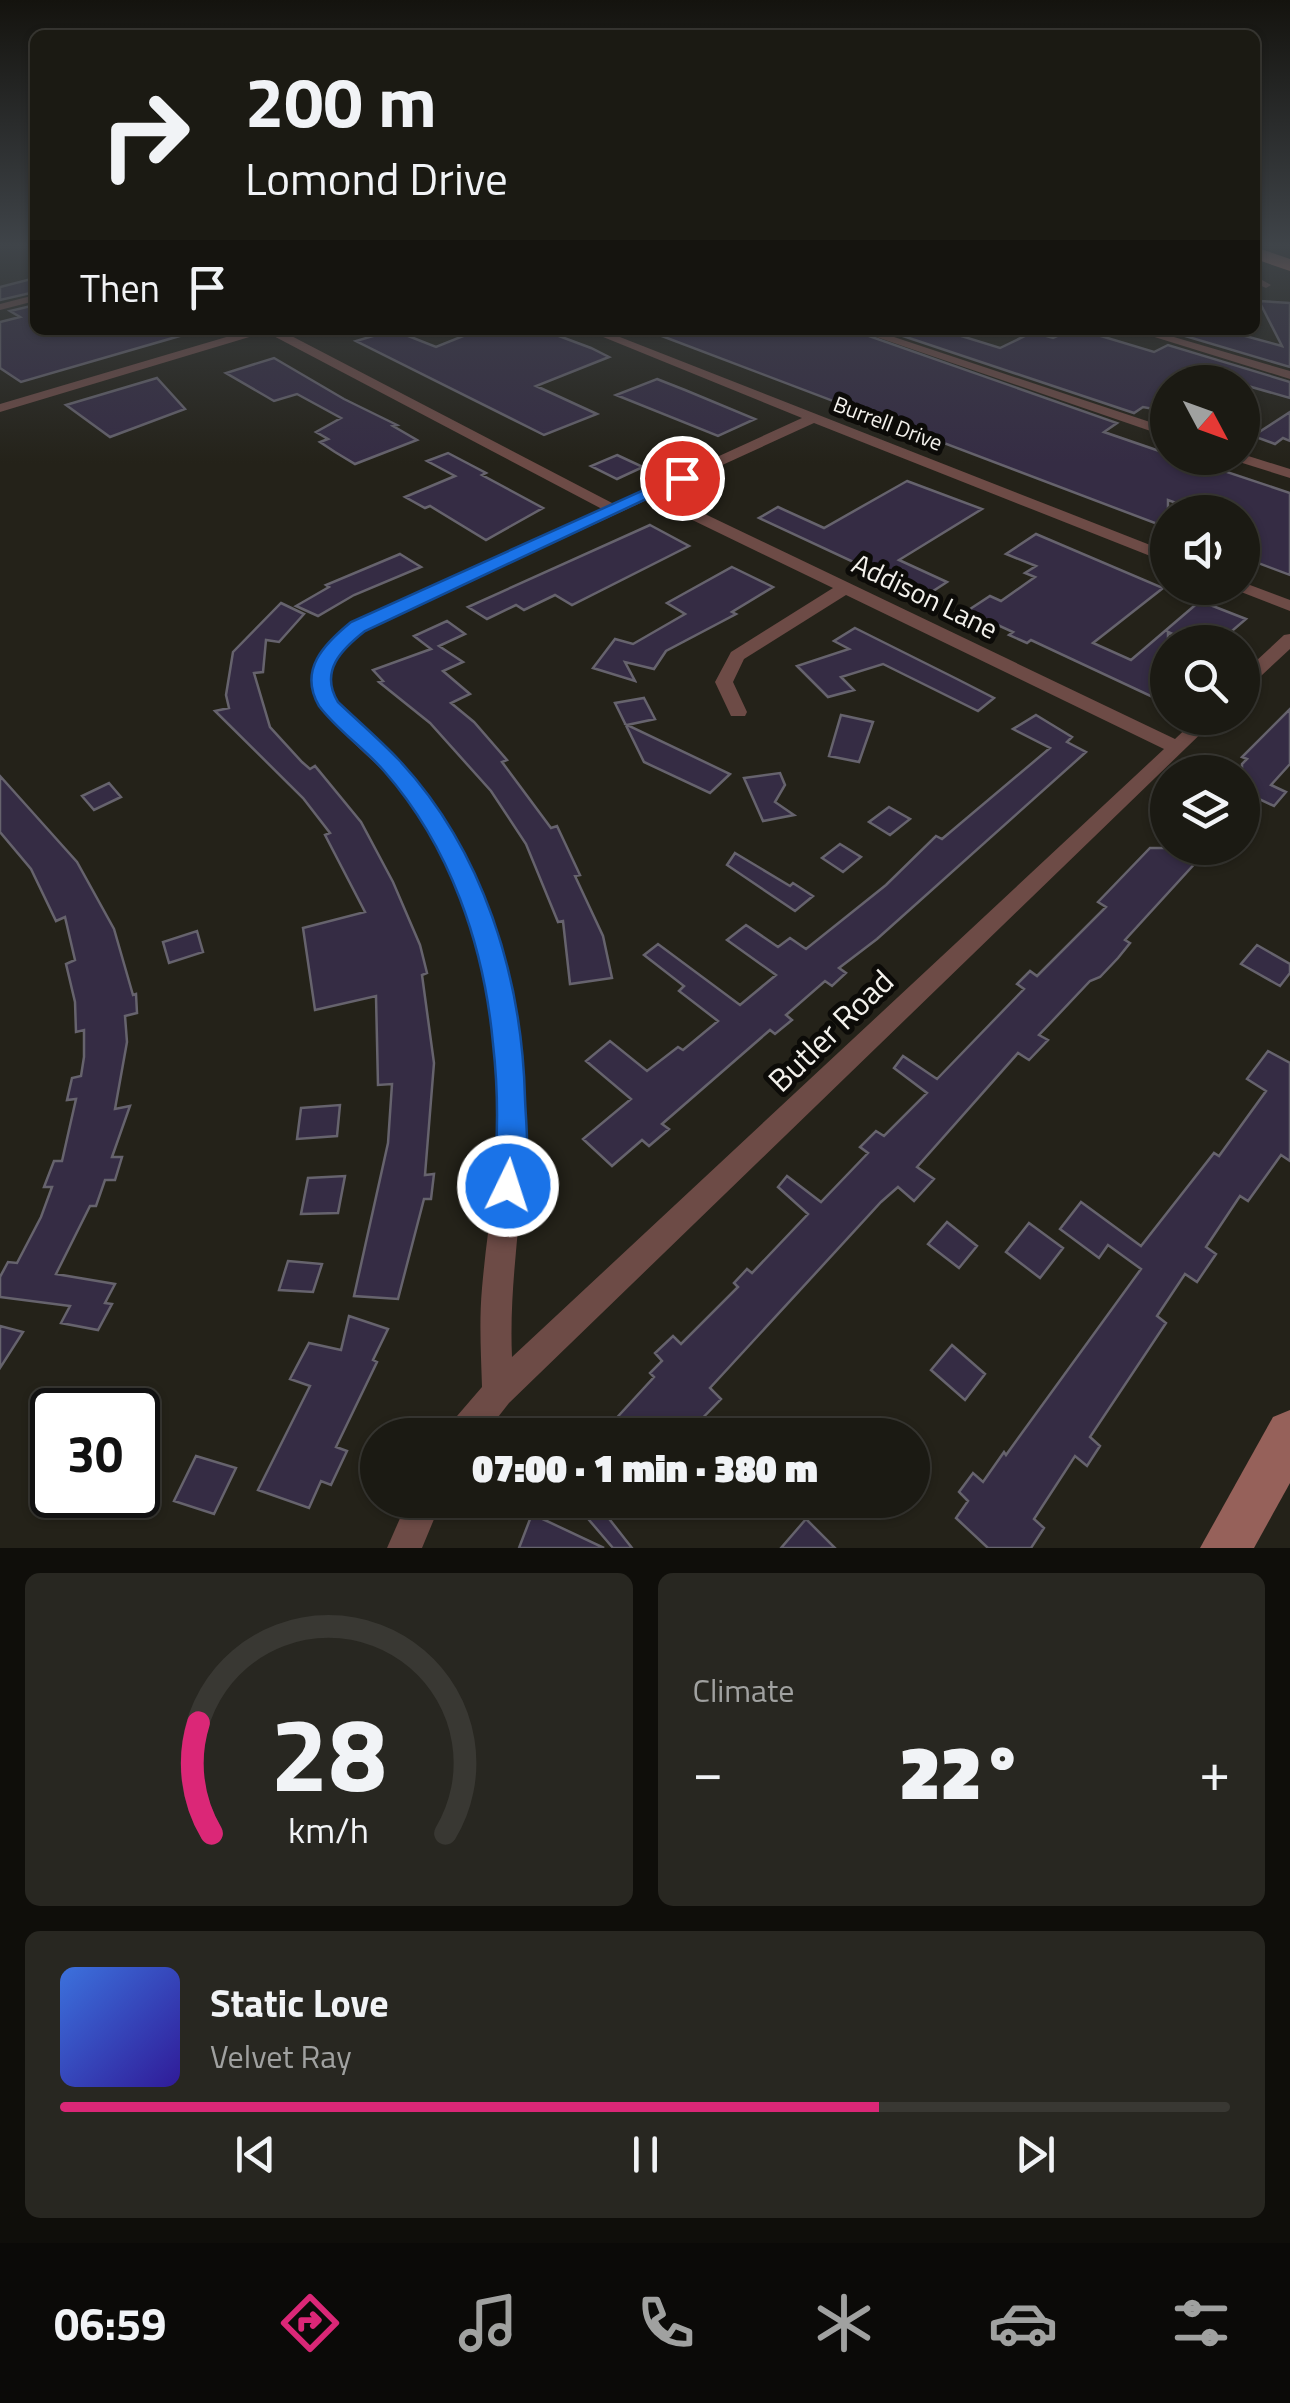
<!DOCTYPE html>
<meta charset="utf-8">
<style>
:root{--surface:#1b1a13;--page:#282721;--text:#f1f3f6;--muted:#a0a1a0;--line:#393833;--accent:#db2777}
body{margin:0;font-family:"Titillium Web",sans-serif;background:var(--page);color:var(--text);height:100vh;display:flex;flex-direction:column;font-size:38px;white-space:nowrap}
*{box-sizing:border-box;margin:0}
p{font-size:32px;color:var(--muted)}
.icon{flex:none;width:55px;height:55px;fill:none;stroke:currentColor;stroke-width:2;stroke-linecap:round;stroke-linejoin:round}
.map{position:relative;height:1548px;overflow:hidden}
.sheet{display:flex;flex-direction:column;gap:25px;padding:25px;background:#0f0e0a;flex:1}
.sheet>*{flex:none}
.hud{position:absolute;left:30px;top:30px;width:1230px;height:305px;border-radius:15px;box-shadow:0 2px 8px #0004,0 0 0 2px var(--line);background:#1b1a13;color:var(--text);overflow:hidden}
.needle{width:65px;rotate:131deg}
.tools{position:absolute;left:1150px;top:365px;display:grid;gap:20px}
.tools a{display:grid;place-items:center;width:110px;height:110px;border-radius:50%;background:var(--surface);box-shadow:0 2px 8px #0004,0 0 0 2px var(--line);font-size:50px}
.speed{position:absolute;left:30px;top:1388px;display:flex;gap:20px;font-size:50px;font-weight:700;text-align:center}
.speed>*{display:grid;place-content:center;width:130px;height:130px;border-radius:50%;background:var(--surface);box-shadow:0 2px 8px #0004,0 0 0 2px var(--line);line-height:1}
.speed .limit{border:5px solid #111;border-radius:15px;background:#fff;color:#111}
.pin{position:absolute;display:grid;place-items:center;width:85px;height:85px;color:#fff;margin:-42px;border:5px solid #fff;border-radius:50%;box-shadow:0 2px 10px #0007}
.me{position:absolute;width:110px;margin:-55px;rotate:4deg;stroke-linejoin:round;filter:drop-shadow(0 0 8px #0008)}
.turn{display:flex;align-items:center;gap:35px;height:210px;padding:0 50px;font-size:45px}
.turn .icon{width:130px;height:130px;stroke-width:2.5}
.turn b{display:block;font-size:70px;line-height:85px}
.then{display:flex;align-items:center;height:95px;padding:0 50px;background:#0003;gap:20px;font-size:38px}
.big{font-size:75px;font-weight:800;line-height:1.1}
.sheet .card{flex:1;display:flex;flex-direction:column;justify-content:center;gap:15px;min-width:0;padding:0 35px;border-radius:15px;background:var(--page)}
.sheet .dial{align-items:center;gap:0}
.dial svg{height:260px;overflow:visible;fill:none;stroke:var(--line);stroke-width:7;stroke-linecap:round;text-anchor:middle}
.dial text{fill:var(--text);stroke:none}
.song{display:flex;align-items:center;gap:30px}
.cover{width:120px;height:120px;border-radius:15px;background:linear-gradient(135deg,hsl(220 70% 55%),hsl(250 70% 35%))}
.played{height:10px;border-radius:5px;background:linear-gradient(90deg,var(--accent) 70%,var(--line) 70%)}
.keys{display:flex;justify-content:space-around;direction:ltr}
.heat{display:flex;justify-content:space-between;align-items:center;font-size:55px;direction:ltr}
.sheet .tiles{flex:1;display:grid;gap:25px;grid-template-columns:1fr 1fr}
.card:last-child{grid-column:span 2}
.trip{position:absolute;left:360px;top:1418px;width:570px;height:100px;border-radius:50px;background:var(--surface);box-shadow:0 2px 8px #0004,0 0 0 2px var(--line);font-weight:800;line-height:100px;text-align:center}
.dock{display:flex;height:160px;justify-content:space-around;align-items:center;background:#0b0a08;color:var(--muted)}
.dock .icon{width:70px;height:70px}
.dock .on{color:var(--accent)}
.dock b{font-size:45px;color:var(--text)}
.map>svg:first-child{display:block}
.building{fill:#352c44;stroke:#66636d;stroke-width:2.5}
.lines{fill:none;stroke-linecap:round;stroke-linejoin:round}
.minor{fill:#6d4b46;fill-rule:evenodd}
.secondary{fill:#96615a;fill-rule:evenodd}
.motorway{fill:#d48176;fill-rule:evenodd}
.route{fill:#1a73e8;stroke:#114b97;stroke-width:2.5}
.labels{text-anchor:middle;stroke-width:10;stroke-linejoin:round;paint-order:stroke}
.far-street-label{font-size:22px;fill:#f3f1ec;stroke:#0c0b08}
.street-label{font-size:28px;fill:#f3f1ec;stroke:#0c0b08}
.near-street-label{font-size:32px;fill:#f3f1ec;stroke:#0c0b08}
</style>
<div class="map">
<svg width="1290" height="1548" viewBox="0 0 1290 1548">
<rect width="100%" height="100%" fill="#242219"/>
<path class="building" d="M35,278V292L0,300V287Z
M1259,301L1290,303V367L1185,336L1197,330H1223L1282,346Z
M35,305V330H182L183,335L21,382L0,368V322L20,317L10,311Z
M393,330L436,347L478,330H543L591,348L609,357L536,386L597,414L544,435L356,341Z
M646,330H852L1117,423L1104,432L1168,454V458L1188,459L1290,493V575L1242,557V512L1202,499L1190,508L1168,500V528Z
M885,330H942L1000,348L1033,332L1053,338L1070,330H1081L1154,352L1168,345L1290,382V398L1192,370L1168,382V404L1159,410L1143,407L1134,413Z
M274,358L344,399L397,425L393,426L417,440L355,464L335,452L320,442L328,439L316,432L341,418L297,394L274,401L226,373Z
M157,378L185,409L110,437L66,405Z
M657,379L685,390L755,419L718,436L616,395Z
M1290,412V441L1283,438L1275,444L1253,436Z
M448,453L486,473L482,475L543,508L486,540L430,506L425,508L405,497L455,476L427,461Z
M617,455L643,467L617,479L591,466Z
M907,481L982,509L899,560L947,582L930,593L908,584L905,586L759,518L778,507L824,528Z
M650,525L689,546L572,605L555,595L524,610L516,605L487,619L468,607Z
M1036,534L1163,588L1093,643L1131,660L1200,601L1246,619L1219,642H1191L1168,632V690L1157,699L1031,640L1027,643L1009,635L1013,632L967,611L990,596L1001,601L1035,577L1025,573L1036,566L1006,554Z
M400,554L421,567L354,595L318,616L296,606L329,587L326,585Z
M732,567L773,587L732,612L736,614L666,651L654,669L625,662L635,681L593,668L615,639L633,644L685,614L667,603Z
M281,603L304,614L279,642L266,640L263,672L254,673L270,727L302,762L310,769L315,766L361,822L393,882L420,945L427,973L422,975L434,1063L425,1175L434,1174L431,1199H424L398,1299L354,1296L388,1143L392,1084L378,1085L376,996L315,1010L303,928L365,912L325,835L330,833L303,798L215,711L229,708L226,695L233,652Z
M447,621L465,634L439,646L463,662L443,671L470,694L451,703L474,722L507,760L502,762L551,828L557,826L580,875L575,876L603,936L612,978L570,984L563,921L558,922L526,844L491,791L430,723L379,682L383,681L373,670L431,649L414,636Z
M855,628L957,679L994,698L978,711L883,664L841,677L854,690L828,697L797,666L849,649L834,641Z
M644,698L655,719L627,725L730,774L710,793L644,762L615,703Z
M1290,709V764L1271,785L1286,792L1274,806L1257,798L1242,813V764L1247,759L1242,757Z
M841,715L873,722L859,762L829,756Z
M1036,715L1072,737L1067,742L1086,752L877,939L839,968L846,973L832,986L825,981L786,1015L792,1020L775,1034L770,1030L662,1124L669,1129L649,1146L642,1140L612,1166L583,1139L631,1099L586,1061L610,1041L647,1071L678,1047L683,1050L718,1021L679,991L684,986L644,955L658,944L740,1005L776,975L727,940L746,925L778,947L790,938L806,949L886,885L936,836L942,839L1050,748L1013,729Z
M780,773L785,785L775,802L794,815L763,821L744,778Z
M0,776L77,862L114,929L133,995L136,994L137,1013L125,1016L127,1042L115,1109L130,1106L112,1157H122L115,1180H105L96,1206H90L56,1274L115,1284L105,1303L112,1304L98,1330L61,1323L70,1306L0,1297V1277L8,1262L17,1263L41,1217L52,1187H44L54,1161H62L76,1099L67,1100L72,1078L81,1076L84,1057V1030L76,1032L75,1002L66,964L75,960L65,917L56,921L31,869L0,832Z
M109,783L121,797L94,810L82,796Z
M889,807L910,819L890,835L869,822Z
M840,844L861,857L843,872L822,858Z
M1150,848H1209L1125,940L1130,943L1118,958L1100,977L1090,981L1039,1035L1048,1040L1029,1060L1018,1053L917,1167L934,1179L914,1201L898,1187L881,1202L710,1388L721,1399L686,1435H601L654,1377L650,1373L662,1361L655,1353L673,1336L681,1344L738,1287L734,1283L747,1269L752,1273L808,1214L778,1187L787,1176L821,1202L868,1153L860,1147L876,1131L884,1136L927,1093L894,1068L903,1056L937,1079L1024,989L1017,984L1030,971L1037,976L1106,907L1098,902Z
M735,853L790,886L793,883L813,896L795,911L727,865Z
M197,931L203,952L169,963L163,942Z
M1257,945L1290,964V973L1280,986L1241,964Z
M1268,1051L1290,1063V1161L1281,1155L1248,1201L1240,1196L1206,1247L1216,1254L1197,1282L1185,1274L1157,1316L1166,1323L1090,1437L1100,1446L1087,1466L1075,1456L1034,1519L1044,1528L1031,1548H988L956,1518L968,1501L959,1492L973,1473L983,1482L1004,1452L1006,1455L1141,1269L1108,1245L1099,1258L1060,1229L1081,1202L1141,1246L1214,1153L1219,1156L1266,1091L1247,1079Z
M340,1105L337,1136L297,1139L301,1108Z
M345,1176L338,1213L301,1214L308,1178Z
M947,1222L977,1246L959,1268L928,1244Z
M1029,1223L1063,1248L1040,1278L1006,1252Z
M288,1261L322,1264L313,1292L279,1290Z
M349,1316L388,1329L373,1360L377,1362L336,1447L347,1451L331,1485L321,1481L309,1508L258,1490L310,1386L290,1379L309,1343L341,1350Z
M0,1326L23,1332L0,1368Z
M952,1345L985,1374L965,1400L931,1370Z
M196,1456L236,1468L214,1514L174,1501Z
M572,1500H613L603,1511L632,1548H613Z
M532,1514L604,1548H519Z
M806,1519L835,1548H781Z"/>
<g class="lines">
<path class="minor" d="M1255,276L1271,285L1266,288L1255,283Z
M35,295V301L0,310V304Z
M250,330H280L614,504L802,418L586,330H602L1168,552V563L814,423L661,493L1175,739L1197,718H1217L509,1403L484,1435H447L451,1423L482,1387C481,1354 479,1321 482,1288C487,1230 498,1173 499,1114C501,1037 486,956 456,885C441,850 423,816 398,787C353,733 262,690 352,623L602,509L266,332L0,412V404ZM649,499L833,588L731,652L715,682L731,716H745L747,712L733,682L744,659L846,595L1164,749L512,1357C509,1290 520,1226 524,1160C530,1067 516,971 478,885C461,846 439,807 411,775C392,755 340,716 332,693C323,665 343,646 364,631Z
M856,330H873L1168,428V437Z
M1132,330H1150L1290,371V379Z
M1242,454L1290,469V478L1236,461L1234,458H1242Z
M1242,582L1290,600V611L1236,590L1234,588H1242Z
M1290,634V649L1248,688L1242,689V674L1284,635Z
M408,1500H442L422,1548H387Z"/>
<path class="secondary" d="M1290,1410V1483L1254,1548H1200L1273,1417Z"/>
<path class="motorway" d="M1255,247L1290,259V271L1255,259Z"/>
</g>
<linearGradient id="sky" x2="0" y2="1"><stop stop-color="#14130e"/><stop offset="0.53" stop-color="#3f4449"/><stop offset="1" stop-color="#3f4449" stop-opacity="0"/></linearGradient>
<rect width="1290" height="463" fill="url(#sky)"/>
<path class="route" d="M677,475L691,478L365,631C342,649 319,671 338,702C358,721 380,740 399,760C483,850 522,976 525,1098C526,1129 532,1167 519,1196L508,1200L496,1196C490,1181 495,1167 496,1151C498,1116 497,1079 493,1044C484,945 450,846 384,771C364,748 337,730 319,706C298,670 324,644 351,622Z"/>
<g class="labels">
<g class="far-street-label">
<text transform="translate(888 423) rotate(21)" y="8">Burrell Drive</text>
</g>
<g class="street-label">
<text transform="translate(925 596) rotate(26)" y="10">Addison Lane</text>
</g>
<g class="near-street-label">
<text transform="translate(831 1031) rotate(-44)" y="11">Butler Road</text>
</g>
</g>
</svg>
<div class="tools">
<a><svg class="needle" viewBox="-14 -14 28 28"><path d="M0-13l5 13h-10z" fill="#e53935"/><path d="M0 13l5-13h-10z" fill="#a0a1a0"/></svg></a>
<a><svg class="icon" aria-label="sound" viewBox="0 0 24 24"><path d="M4 9h4l5-4v14l-5-4H4zM17 9q2 3 0 6"/></svg></a>
<a><svg class="icon" aria-label="search" viewBox="0 0 24 24"><circle cx="10" cy="10" r="6"/><path d="M15 15l6 6"/></svg></a>
<a><svg class="icon" aria-label="layers" viewBox="0 0 24 24"><path d="M12 4l9 5-9 5-9-5zM3 14l9 5 9-5"/></svg></a>
</div>
<div class="speed"><div class="limit">30</div></div>
<div class="pin" style="left:682px;top:478px;background:#d93025"><svg class="icon" aria-label="arrive" viewBox="0 0 24 24"><path d="M6 21V4h12l-3 4 3 4H6"/></svg></div>
<svg class="me" style="left:508px;top:1186px" viewBox="-20 -20 40 40"><circle r="17" fill="#1a73e8" stroke="#fff" stroke-width="3"/><path d="M0-11L8 9 0 5-8 9z" fill="#fff"/></svg>
<div class="trip">07:00 · 1 min · 380 m</div>
<div class="hud">
<div class="turn"><svg class="icon" aria-label="right" viewBox="0 0 24 24"><path d="M7 20v-9h11M14 6l5 5-5 5"/></svg><div><b>200 m</b>Lomond Drive</div></div>
<div class="then">Then<svg class="icon" aria-label="arrive" viewBox="0 0 24 24"><path d="M6 21V4h12l-3 4 3 4H6"/></svg></div>
</div>
</div>
<section class="sheet">
<div class="tiles">
<div class="card dial"><svg viewBox="0 0 100 80">
<path d="M14 69A42 42 0 1 1 86 69"/>
<path d="M14 69A42 42 0 0 1 10 35" stroke="#db2777"/>
<text x="50" y="56" font-size="32" font-weight="700">28</text>
<text x="50" y="72" font-size="11">km/h</text>
</svg></div>
<div class="card"><p>Climate</p>
<div class="heat"><a>−</a><b class="big">22°</b><a>+</a></div>
</div>
<div class="card">
<div class="song"><i class="cover"></i><div><b>Static Love</b><p>Velvet Ray</p></div></div>
<div class="played"></div>
<div class="keys"><svg class="icon" aria-label="previous" viewBox="0 0 24 24"><path d="M18 5L8 12l10 7zM5 5v14"/></svg><svg class="icon" aria-label="pause" viewBox="0 0 24 24"><path d="M8 5v14M16 5v14"/></svg><svg class="icon" aria-label="next" viewBox="0 0 24 24"><path d="M6 5l10 7-10 7zM19 5v14"/></svg></div>
</div>
</div>
</section>
<nav class="dock">
<b>06:59</b>
<svg class="icon on" aria-label="directions" viewBox="0 0 24 24"><path d="M12 3l9 9-9 9-9-9zM9 14v-3h6M13 9l2 2-2 2"/></svg>
<svg class="icon" aria-label="music" viewBox="0 0 24 24"><path d="M9 18V5l10-2v13"/><circle cx="6" cy="18" r="3"/><circle cx="16" cy="16" r="3"/></svg>
<svg class="icon" aria-label="phone" viewBox="0 0 24 24"><path d="M5 4h4l2 5-3 2q2 4 5 5l2-3 5 2v4C11 20 4 13 5 4z"/></svg>
<svg class="icon" aria-label="climate" viewBox="0 0 24 24"><path d="M12 3v18M4 7l16 10M4 17L20 7"/></svg>
<svg class="icon" aria-label="car" viewBox="0 0 24 24"><path d="M5 17H2v-5l4-1 3-4h7l3 4 3 1v5h-3M9 17h6M6 11h13"/><circle cx="7" cy="17" r="2"/><circle cx="17" cy="17" r="2"/></svg>
<svg class="icon" aria-label="filters" viewBox="0 0 24 24"><path d="M4 7h16M4 17h16"/><circle cx="9" cy="7" r="2"/><circle cx="15" cy="17" r="2"/></svg>
</nav>
